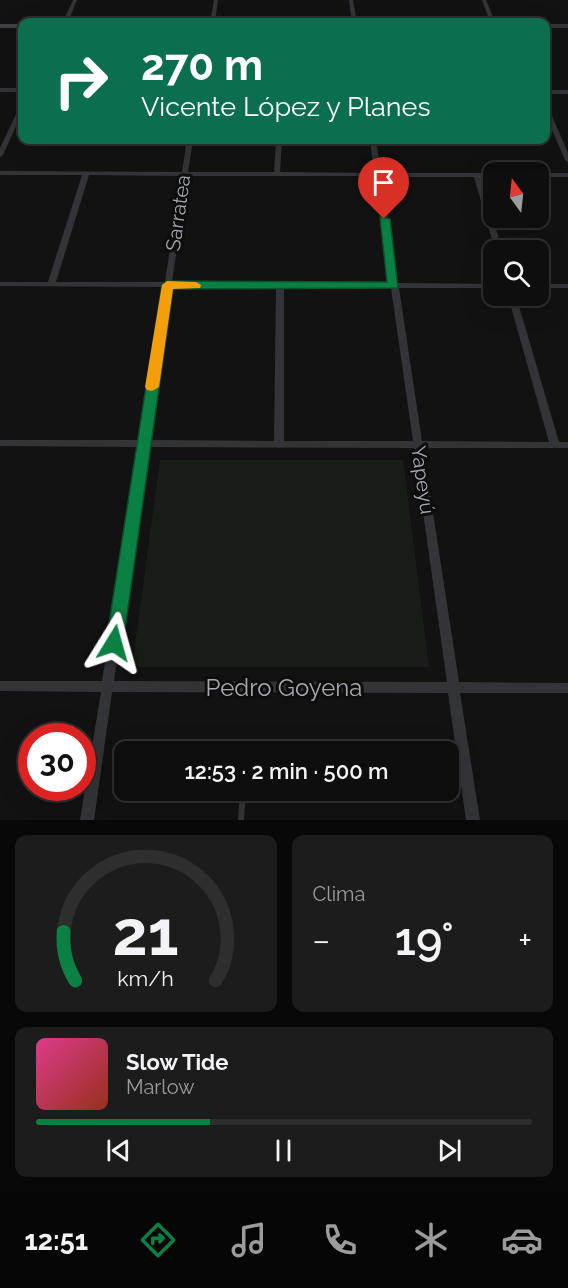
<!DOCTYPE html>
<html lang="es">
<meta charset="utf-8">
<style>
:root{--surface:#0e0e0e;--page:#1c1c1c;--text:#f1f3f6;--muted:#9b9c9e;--line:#2e2e2e;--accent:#0b8043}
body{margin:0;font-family:Raleway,sans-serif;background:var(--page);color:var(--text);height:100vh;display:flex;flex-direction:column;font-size:22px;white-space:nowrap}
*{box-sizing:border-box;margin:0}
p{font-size:20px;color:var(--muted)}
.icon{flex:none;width:33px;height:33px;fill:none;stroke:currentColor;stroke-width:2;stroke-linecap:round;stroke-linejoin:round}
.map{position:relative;height:820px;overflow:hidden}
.side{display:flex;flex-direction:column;gap:15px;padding:15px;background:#080808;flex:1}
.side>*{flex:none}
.top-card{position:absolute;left:18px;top:18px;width:532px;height:126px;border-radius:12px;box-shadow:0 6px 24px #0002,0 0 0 2px var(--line);background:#0b6e4f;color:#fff;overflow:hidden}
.needle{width:39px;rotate:345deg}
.controls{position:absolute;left:483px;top:162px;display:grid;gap:12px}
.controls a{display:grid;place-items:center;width:66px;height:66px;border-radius:12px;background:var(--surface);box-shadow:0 6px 24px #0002,0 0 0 2px var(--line);font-size:30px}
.speed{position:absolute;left:18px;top:723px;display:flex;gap:12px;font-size:30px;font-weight:700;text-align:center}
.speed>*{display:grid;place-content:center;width:78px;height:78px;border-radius:50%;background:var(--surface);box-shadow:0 6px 24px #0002,0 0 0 2px var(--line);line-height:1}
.speed .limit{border:9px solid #d22;background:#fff;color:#111}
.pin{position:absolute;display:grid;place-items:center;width:51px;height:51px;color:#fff;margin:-62px -26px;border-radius:50% 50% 50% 0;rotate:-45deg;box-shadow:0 0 6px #0007}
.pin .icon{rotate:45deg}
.me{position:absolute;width:66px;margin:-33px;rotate:8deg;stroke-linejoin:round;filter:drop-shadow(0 0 4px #0008)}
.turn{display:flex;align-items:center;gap:21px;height:126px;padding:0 24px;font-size:27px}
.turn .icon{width:78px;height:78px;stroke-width:2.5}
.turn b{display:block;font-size:42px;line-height:51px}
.big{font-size:45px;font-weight:600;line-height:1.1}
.side .widget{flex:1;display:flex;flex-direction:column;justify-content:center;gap:9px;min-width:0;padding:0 21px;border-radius:12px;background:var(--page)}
.side .dial{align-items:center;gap:0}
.dial svg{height:156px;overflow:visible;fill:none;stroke:var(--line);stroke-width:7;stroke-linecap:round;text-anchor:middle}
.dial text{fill:var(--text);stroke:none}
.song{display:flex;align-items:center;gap:18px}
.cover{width:72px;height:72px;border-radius:9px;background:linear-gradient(135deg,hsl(330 70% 55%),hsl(10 70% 35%))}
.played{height:6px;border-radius:3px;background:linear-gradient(90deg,var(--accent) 35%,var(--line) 35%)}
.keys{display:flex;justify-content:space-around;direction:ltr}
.heat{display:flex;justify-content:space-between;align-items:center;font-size:33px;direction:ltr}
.side .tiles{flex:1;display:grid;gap:15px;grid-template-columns:1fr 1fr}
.widget:last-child{grid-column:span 2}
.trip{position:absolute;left:114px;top:741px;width:345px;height:60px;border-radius:12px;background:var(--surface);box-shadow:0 6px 24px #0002,0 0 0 2px var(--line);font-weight:600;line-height:60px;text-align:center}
.dock{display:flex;height:96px;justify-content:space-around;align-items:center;background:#060606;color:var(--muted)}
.dock .icon{width:42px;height:42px}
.dock .current{color:var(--accent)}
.dock b{font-size:27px;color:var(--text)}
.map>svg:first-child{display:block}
.green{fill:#181d18}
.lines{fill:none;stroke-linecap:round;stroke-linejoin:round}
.service{stroke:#333438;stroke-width:6}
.minor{fill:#333438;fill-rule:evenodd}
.secondary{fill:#414347;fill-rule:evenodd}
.route{fill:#0b8043;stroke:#07532c;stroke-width:1.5}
.slow{fill:#f59e0b}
.labels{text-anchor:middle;stroke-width:6;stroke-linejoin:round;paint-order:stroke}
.street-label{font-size:20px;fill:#a4aab2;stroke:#0d0d0e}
.near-street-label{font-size:24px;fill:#a4aab2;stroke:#0d0d0e}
</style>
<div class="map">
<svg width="568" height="820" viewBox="0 0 568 820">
<rect width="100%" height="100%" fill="#121213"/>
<path class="green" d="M160,460H403L429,667H132Z"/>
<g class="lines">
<path class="service" d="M244,749V752
M448,758L461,759
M241,820L243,790"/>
<path class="minor" d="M73,0H77L68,22H63Z
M214,0H218L215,22H210Z
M349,0H353L357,22H352Z
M482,0H486L495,22H490Z
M546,24H568V28H546Z
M0,88H22V92H0Z
M546,90H568V94H546Z
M22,106V113L3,155L0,157V148L19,108Z
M546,107L549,109L568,153V162L565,160L546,116Z
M187,140H193L188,172H274L276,140H282L280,172L374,173L370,140H376L381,173H494V177H481L502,250H495L474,177H382L398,283L494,284V288H399L422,441L549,442L508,296H516L559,442H568V448H423L459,682L568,683V693H460L480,820H466L448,693L112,692L94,820H80L101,692L0,691V681H102L139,447L0,446V440H140L164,287L0,286V282H48L82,175H0V171L182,172ZM89,175L181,176L165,282H56ZM188,176H375L390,283L172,282ZM172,287H276L274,441L149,440ZM284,287L391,288L413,441H284ZM148,447L414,448L447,682L114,681Z
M538,173H568V177H538Z
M538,284H568V288H538Z"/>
<path class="secondary" d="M0,24H22V28H0Z"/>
</g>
<path class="route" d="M380,217L390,219L398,288L173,289L123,643L121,649L114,651L108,649L106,643L162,285L167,281L387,282Z"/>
<path class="slow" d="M196,282L201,285L200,288L173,289L159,387L152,391L147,390L145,387L162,285L167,281Z"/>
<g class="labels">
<g class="street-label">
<text transform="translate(178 213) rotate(-82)" y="7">Sarratea</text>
<text transform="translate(423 480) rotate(82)" y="7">Yapeyú</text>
</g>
<g class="near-street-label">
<text x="284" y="696">Pedro Goyena</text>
</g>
</g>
</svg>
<div class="controls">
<a><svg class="needle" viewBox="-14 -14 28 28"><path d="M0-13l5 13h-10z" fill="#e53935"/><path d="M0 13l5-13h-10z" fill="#9b9c9e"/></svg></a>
<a><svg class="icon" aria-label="search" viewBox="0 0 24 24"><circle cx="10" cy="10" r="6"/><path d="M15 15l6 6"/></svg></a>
</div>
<div class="speed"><div class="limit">30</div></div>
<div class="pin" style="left:384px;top:219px;background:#d93025"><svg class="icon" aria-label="arrive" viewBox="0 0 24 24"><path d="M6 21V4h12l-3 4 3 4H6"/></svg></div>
<svg class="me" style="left:114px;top:643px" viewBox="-20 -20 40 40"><path d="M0-17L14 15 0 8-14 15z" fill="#0b8043" stroke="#fff" stroke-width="4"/></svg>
<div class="trip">12:53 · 2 min · 500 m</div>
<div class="top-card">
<div class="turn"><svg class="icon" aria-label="right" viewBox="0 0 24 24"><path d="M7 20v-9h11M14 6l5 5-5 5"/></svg><div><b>270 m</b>Vicente López y Planes</div></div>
</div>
</div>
<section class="side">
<div class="tiles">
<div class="widget dial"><svg viewBox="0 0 100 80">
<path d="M14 69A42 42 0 1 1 86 69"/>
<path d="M14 69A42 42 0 0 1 8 44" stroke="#0b8043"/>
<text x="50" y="56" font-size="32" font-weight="700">21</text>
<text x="50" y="72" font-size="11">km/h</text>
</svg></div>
<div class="widget"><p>Clima</p>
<div class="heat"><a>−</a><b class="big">19°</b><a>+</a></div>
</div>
<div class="widget">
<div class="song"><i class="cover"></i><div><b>Slow Tide</b><p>Marlow</p></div></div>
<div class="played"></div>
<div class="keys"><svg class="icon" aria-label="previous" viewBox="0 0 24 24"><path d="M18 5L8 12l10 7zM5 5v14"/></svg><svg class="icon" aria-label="pause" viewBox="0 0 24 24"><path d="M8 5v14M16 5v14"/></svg><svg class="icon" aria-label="next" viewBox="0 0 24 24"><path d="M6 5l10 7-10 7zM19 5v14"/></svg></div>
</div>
</div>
</section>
<nav class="dock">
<b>12:51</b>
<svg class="icon current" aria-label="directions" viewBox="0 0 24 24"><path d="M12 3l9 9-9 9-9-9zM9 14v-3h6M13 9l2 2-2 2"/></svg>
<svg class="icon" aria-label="music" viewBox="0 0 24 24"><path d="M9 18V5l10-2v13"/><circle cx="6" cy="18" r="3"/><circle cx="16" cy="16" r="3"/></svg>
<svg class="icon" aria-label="phone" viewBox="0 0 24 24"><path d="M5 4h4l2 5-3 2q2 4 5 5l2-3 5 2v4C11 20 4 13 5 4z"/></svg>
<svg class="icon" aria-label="climate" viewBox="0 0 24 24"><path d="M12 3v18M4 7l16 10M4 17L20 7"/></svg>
<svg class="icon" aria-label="car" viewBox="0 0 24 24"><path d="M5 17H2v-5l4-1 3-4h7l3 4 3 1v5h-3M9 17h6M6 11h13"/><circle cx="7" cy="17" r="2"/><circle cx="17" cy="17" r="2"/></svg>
</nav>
